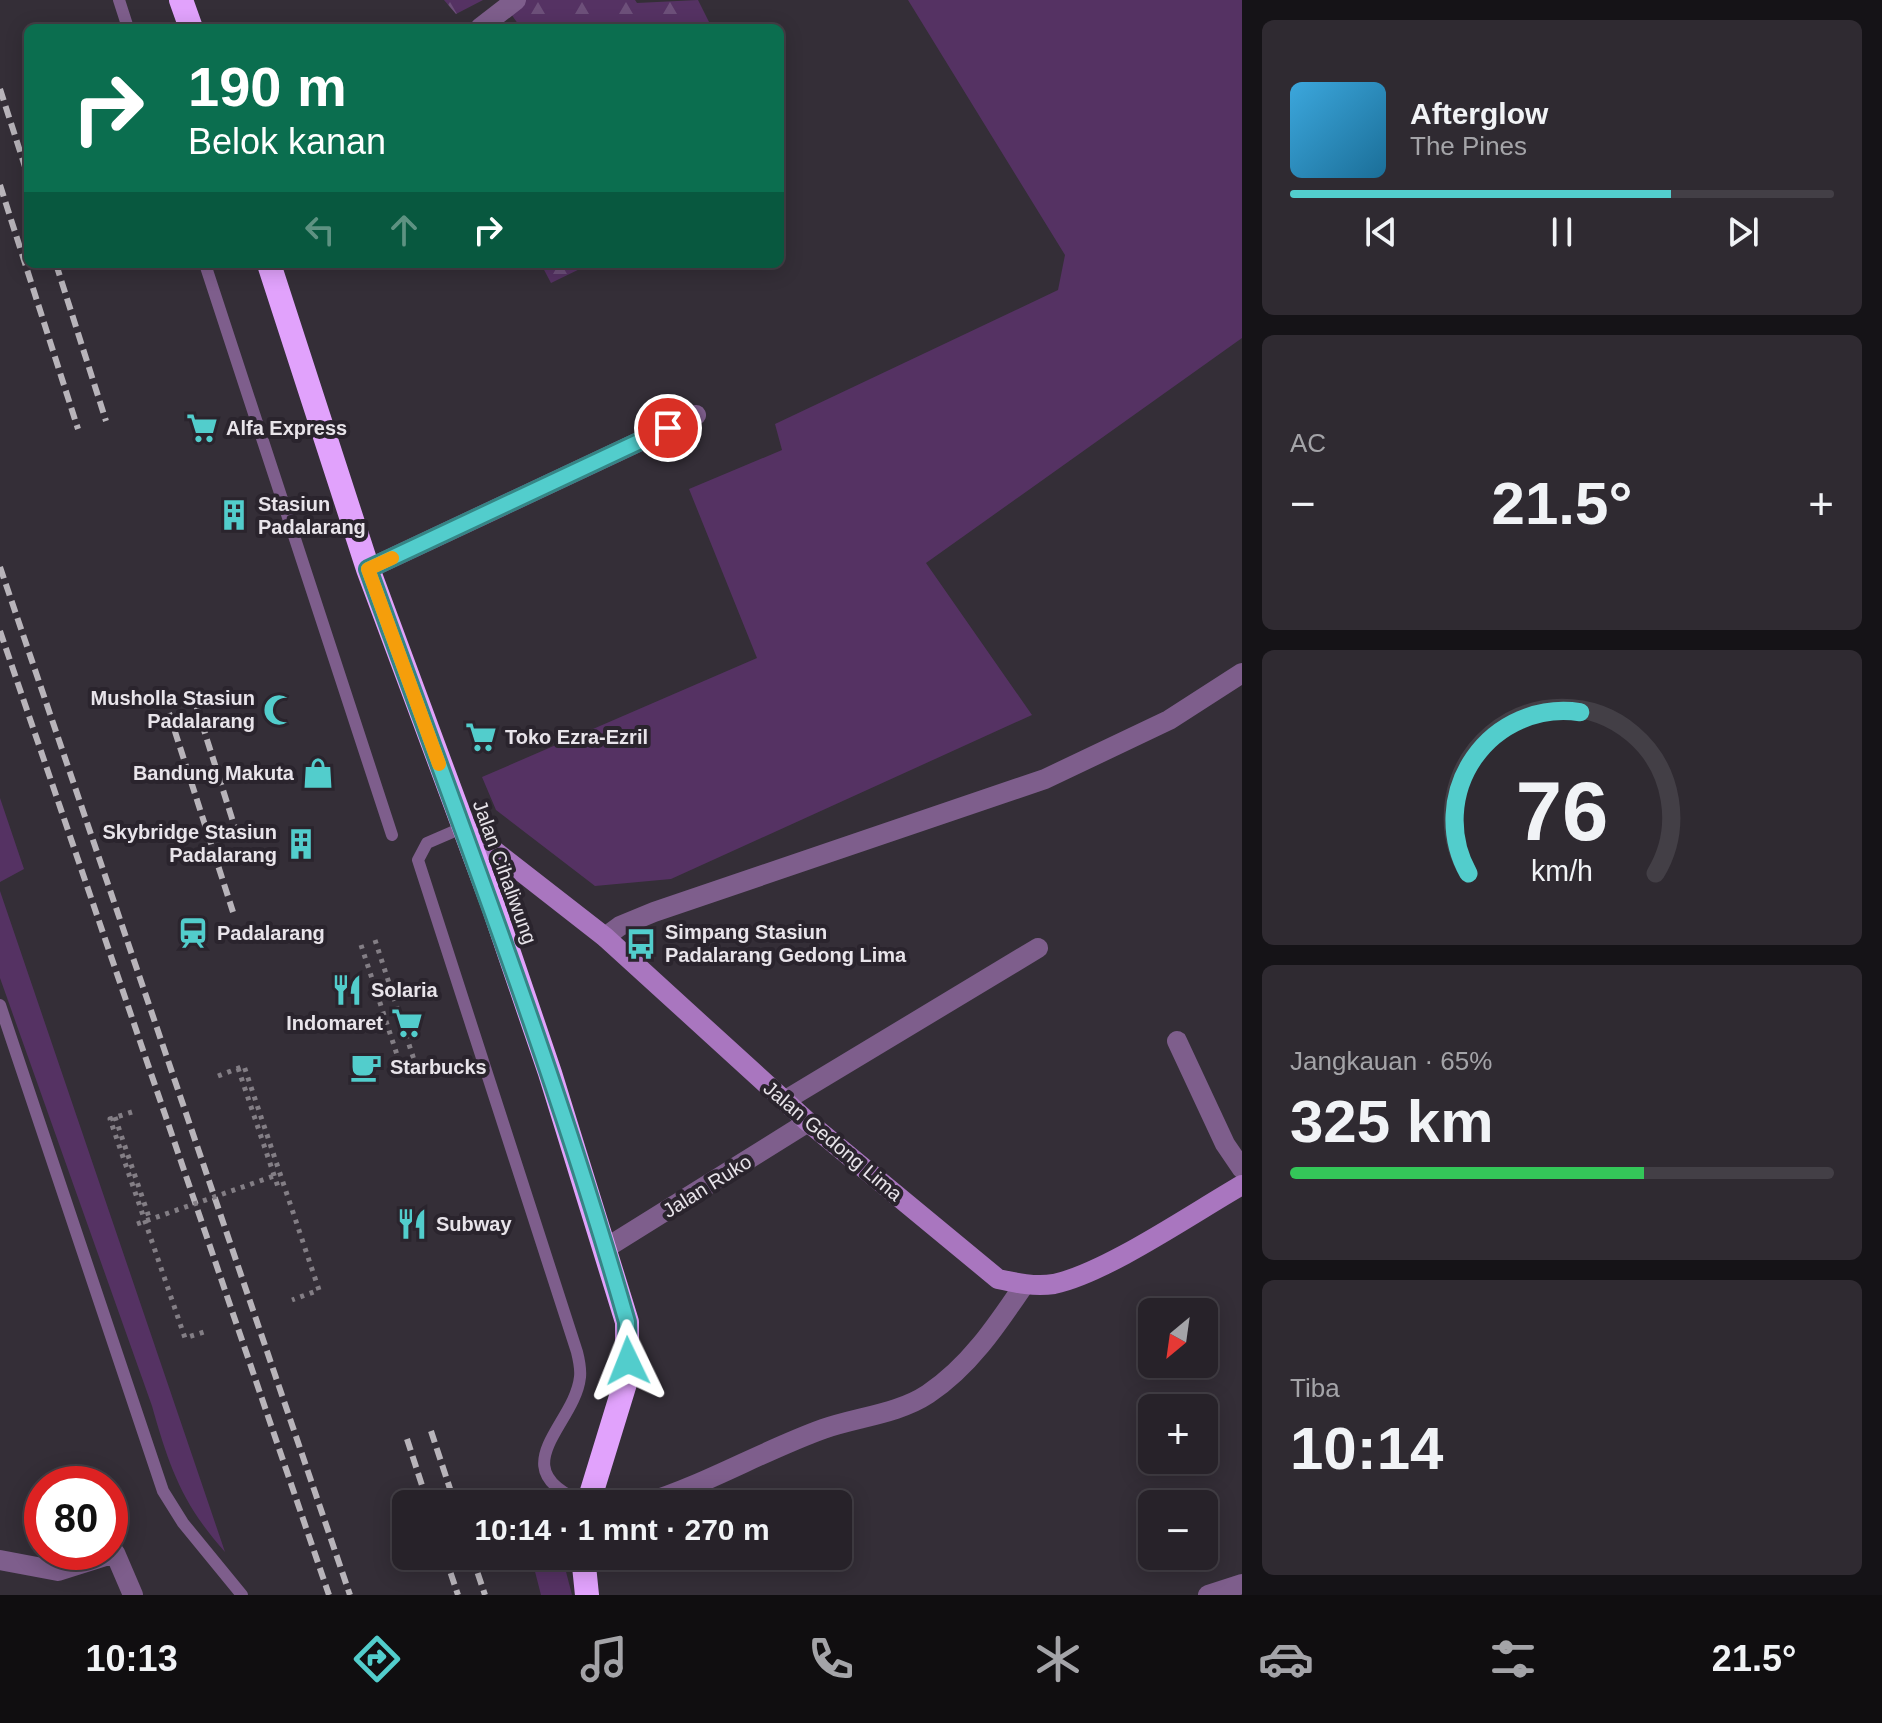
<!DOCTYPE html>
<html lang="id">
<meta charset="utf-8">
<style>
:root{--surface:#272229;--page:#2f2a31;--text:#f1f3f6;--muted:#a4a4a8;--line:#433f46;--accent:#52cdcc}
body{margin:0;font-family:Helvetica,sans-serif;background:var(--page);color:var(--text);height:100vh;display:flex;flex-direction:column;font-size:30px;white-space:nowrap}
*{box-sizing:border-box;margin:0}
p{font-size:26px;color:var(--muted)}
.icon{flex:none;width:44px;height:44px;fill:none;stroke:currentColor;stroke-width:2;stroke-linecap:round;stroke-linejoin:round}
.map{position:relative;flex:1;overflow:hidden}
.sheet{display:flex;flex-direction:column;gap:20px;padding:20px;background:#151317;width:640px}
.sheet>*{flex:none}
.banner{position:absolute;left:24px;top:24px;width:760px;height:244px;border-radius:12px;box-shadow:0 4px 20px #0003,0 0 0 2px var(--line);background:#0b6e4f;color:#fff;overflow:hidden}
.needle{width:52px;rotate:209deg}
.buttons{position:absolute;left:1138px;top:1298px;display:grid;gap:16px}
.buttons a{display:grid;place-items:center;width:80px;height:80px;border-radius:12px;background:var(--surface);box-shadow:0 4px 20px #0003,0 0 0 2px var(--line);font-size:40px}
.speed{position:absolute;left:24px;top:1466px;display:flex;gap:16px;font-size:40px;font-weight:700;text-align:center}
.speed>*{display:grid;place-content:center;width:104px;height:104px;border-radius:50%;background:var(--surface);box-shadow:0 4px 20px #0003,0 0 0 2px var(--line);line-height:1}
.speed .limit{border:12px solid #d22;background:#fff;color:#111}
.pin{position:absolute;display:grid;place-items:center;width:68px;height:68px;color:#fff;margin:-34px;border:4px solid #fff;border-radius:50%;box-shadow:0 2px 8px #0007}
.me{position:absolute;width:88px;margin:-44px;rotate:358deg;stroke-linejoin:round;filter:drop-shadow(0 0 6px #0008)}
.turn{display:flex;align-items:center;gap:28px;height:168px;padding:0 32px;font-size:36px}
.turn .icon{width:104px;height:104px;stroke-width:2.5}
.turn b{display:block;font-size:56px;line-height:68px}
.lanes{display:flex;align-items:center;height:76px;padding:0 32px;background:#0003;justify-content:center;gap:40px;direction:ltr}
.lanes .off{opacity:.35}
.big{font-size:60px;font-weight:600;line-height:1.1}
.sheet .tile{flex:1;display:flex;flex-direction:column;justify-content:center;gap:12px;min-width:0;padding:0 28px;border-radius:12px;background:var(--page)}
.sheet .dial{align-items:center;gap:0}
.dial svg{height:208px;overflow:visible;fill:none;stroke:var(--line);stroke-width:7;stroke-linecap:round;text-anchor:middle}
.dial text{fill:var(--text);stroke:none}
.song{display:flex;align-items:center;gap:24px}
.cover{width:96px;height:96px;border-radius:12px;background:linear-gradient(135deg,hsl(200 70% 55%),hsl(200 70% 35%))}
.played{height:8px;border-radius:4px;background:linear-gradient(90deg,var(--accent) 70%,var(--line) 70%)}
.keys{display:flex;justify-content:space-around;direction:ltr}
.heat{display:flex;justify-content:space-between;align-items:center;font-size:44px;direction:ltr}
.charge{height:12px;border-radius:6px;background:linear-gradient(90deg,#34c759 65%,var(--line) 0)}
.trip{position:absolute;left:392px;top:1490px;width:460px;height:80px;border-radius:12px;background:var(--surface);box-shadow:0 4px 20px #0003,0 0 0 2px var(--line);font-weight:600;line-height:80px;text-align:center}
.tabs{display:flex;height:128px;justify-content:space-around;align-items:center;background:#100e10;color:var(--muted)}
.tabs .icon{width:56px;height:56px}
.tabs .on{color:var(--accent)}
.tabs b{font-size:36px;color:var(--text)}
main{display:flex;flex:1;min-height:0}
.map>svg:first-child{display:block}
.green{fill:#553263}
.forest{fill:url(#forest-firs)}
.lines{fill:none;stroke-linecap:round;stroke-linejoin:round}
.path{stroke:#837e85;stroke-width:5;stroke-dasharray:4 6;stroke-linecap:butt}
.lane{stroke:#7e5e8c;stroke-width:12}
.street{stroke:#7e5e8c;stroke-width:20}
.secondary{stroke:#a976bf;stroke-width:20}
.highway{stroke:#e1a2fc;stroke-width:24}
.rail{stroke:#b8b4ba;stroke-width:6;stroke-dasharray:12 6;stroke-linecap:butt}
.path-bridge{stroke:#837e85;stroke-width:5;stroke-dasharray:4 6;stroke-linecap:butt}
.route-casing{stroke:#358585;stroke-width:20}
.route{stroke:#52cdcc;stroke-width:14}
.slow{stroke:#f59e0b;stroke-width:14}
.labels{text-anchor:middle;stroke-width:8;stroke-linejoin:round;paint-order:stroke}
.poi-label{font-size:20px;font-weight:bold;fill:#e8e4ea;stroke:#2a242d;text-anchor:start}
.street-label{font-size:20px;fill:#e8e4ea;stroke:#2a242d}
</style>
<main>
<div class="map">
<svg width="1242" height="1595" viewBox="0 0 1242 1595">
<defs>
<pattern id="forest-firs" width="22" height="20" patternUnits="userSpaceOnUse" patternTransform="scale(2)"><rect width="22" height="20" fill="#553263"/><path d="M5 1l3.5 6h-7zM16 11l3.5 6h-7z" fill="#6d507a"/></pattern>
</defs>
<rect width="100%" height="100%" fill="#342e37"/>
<path class="green" d="M908,0H1242V338L926,563L1032,715L671,879L595,886L496,810L482,777L757,658L689,489L782,450L775,424L1058,290L1065,255Z
M0,798L24,869L0,882Z
M0,891L225,1552C182,1504 169,1466 152,1406L0,978Z
M531,1556H562L572,1595H541Z"/>
<path class="forest" d="M444,0H483L456,14Z
M501,0H635L637,3L698,0L712,28H521Z
M541,264H590L551,283Z"/>
<g class="lines">
<path class="path" d="M375,940L417,1069
M361,945L403,1073
M238,1068L278,1187
M218,1076L244,1066L319,1290L292,1300
M132,1112L110,1119L185,1338L207,1331
M115,1117L150,1220"/>
<path class="lane" d="M119,0L128,28
M205,264L392,835
M464,827L427,843L418,860L577,1352C579,1360 581,1368 580,1377C575,1426 497,1470 588,1504
M0,1005L163,1491L183,1523L242,1595"/>
<path class="street" d="M480,28L516,0
M368,569L696,415
M605,937L620,926L654,912L1045,779L1169,720L1242,673
M1177,1041L1225,1144L1242,1169
M784,1101L1038,948
M606,1248L808,1122
M643,1504C705,1485 762,1451 823,1429C857,1417 898,1414 928,1394C969,1367 997,1325 1024,1285
M0,1560L58,1571L115,1553L133,1595
M1208,1595L1242,1584"/>
<path class="secondary" d="M464,827L605,937L808,1122L998,1279C1016,1283 1035,1287 1054,1284C1106,1273 1193,1213 1242,1185"/>
<path class="highway" d="M181,0L191,28
M269,264L368,569L492,903L550,1073L627,1322V1377L588,1504
M583,1556L587,1595"/>
<path class="rail" d="M0,89L28,176
M0,185L78,429
M56,264L106,421
M0,567L350,1595
M0,631L329,1595
M196,705L236,831
M169,713L233,912
M431,1431L455,1504
M407,1439L428,1504
M445,1556L458,1595
M472,1556L485,1595"/>
<path class="path-bridge" d="M137,1224L274,1176"/>
</g>
<g class="lines">
<defs>
<path id="route" d="M628,1361L627,1322C554,1066 458,819 368,569L668,428"/>
</defs>
<use href="#route" class="route-casing"/>
<use href="#route" class="route"/>
<path class="slow" d="M392,558L368,569L439,764"/>
</g>
<defs>
<symbol id="supermarket-bare" viewBox="-9 -9 18 18"><path d="M-6-5.5h2.5l.6 2H6L4.5 2H-2.5L-4.4-4H-6ZM-1.5 3.2a1.3 1.3 0 1 0 .1 0ZM3 3.2a1.3 1.3 0 1 0 .1 0Z" fill="#52cdcc" stroke="#2a242d" stroke-width="2.5" paint-order="stroke"/></symbol>
<symbol id="building-bare" viewBox="-9 -9 18 18"><path d="M-4-6H4V6H1V3H-1V6H-4ZM-2.5-4.3h1.7v1.8h-1.7ZM.8-4.3h1.7v1.8H.8ZM-2.5-1h1.7V.8h-1.7ZM.8-1h1.7V.8H.8Z" fill="#52cdcc" stroke="#2a242d" stroke-width="2.5" paint-order="stroke"/></symbol>
<symbol id="mosque-bare" viewBox="-9 -9 18 18"><path d="M3.5-4.9A6 6 0 1 0 3.5 4.9A5 5 0 1 1 3.5-4.9Z" fill="#52cdcc" stroke="#2a242d" stroke-width="2.5" paint-order="stroke"/></symbol>
<symbol id="shop-bare" viewBox="-9 -9 18 18"><path d="M-5-2.5h2.3a2.7 3.5 0 0 1 5.4 0H5L5.5 6h-11ZM-1.5-2.5h3a1.5 2.3 0 0 0-3 0Z" fill="#52cdcc" stroke="#2a242d" stroke-width="2.5" paint-order="stroke"/></symbol>
<symbol id="station-bare" viewBox="-9 -9 18 18"><path d="M-3-6H3Q5-6 5-4V2Q5 4 3 4L4.5 6H3L1.5 4h-3L-3 6H-4.5L-3 4Q-5 4-5 2V-4Q-5-6-3-6ZM-3.5-4v3h7v-3ZM-3.5 1v1.5H-2V1ZM2 1v1.5H3.5V1Z" fill="#52cdcc" stroke="#2a242d" stroke-width="2.5" paint-order="stroke"/></symbol>
<symbol id="bus-bare" viewBox="-9 -9 18 18"><path d="M-5-6H5V4H4V6H2V4H-2V6H-4V4H-5ZM-3.5-4V0h7V-4ZM-3.5 1.2v1.5H-2V1.2ZM2 1.2v1.5H3.5V1.2Z" fill="#52cdcc" stroke="#2a242d" stroke-width="2.5" paint-order="stroke"/></symbol>
<symbol id="restaurant-bare" viewBox="-9 -9 18 18"><path d="M-5-6h1v4h1v-4h1v4h1v-4h1v5L-1.5 .5V6h-2V.5L-5-1ZM5-6V6H3V1.5H1.5Q1.5-4 5-6Z" fill="#52cdcc" stroke="#2a242d" stroke-width="2.5" paint-order="stroke"/></symbol>
<symbol id="cafe-bare" viewBox="-9 -9 18 18"><path d="M-5.5-4.5H6V0H3Q3 3.5 0 3.5H-2.5Q-5.5 3.5-5.5 0ZM3-3.2v2h1.7v-2ZM-6 4.5H4V6H-6Z" fill="#52cdcc" stroke="#2a242d" stroke-width="2.5" paint-order="stroke"/></symbol>
</defs>
<g fill-rule="evenodd">
<use href="#supermarket-bare" x="180" y="406" width="44" height="44"/>
<use href="#building-bare" x="212" y="493" width="44" height="44"/>
<use href="#mosque-bare" x="257" y="688" width="44" height="44"/>
<use href="#supermarket-bare" x="459" y="715" width="44" height="44"/>
<use href="#shop-bare" x="296" y="751" width="44" height="44"/>
<use href="#building-bare" x="279" y="822" width="44" height="44"/>
<use href="#station-bare" x="171" y="911" width="44" height="44"/>
<use href="#bus-bare" x="619" y="922" width="44" height="44"/>
<use href="#restaurant-bare" x="325" y="968" width="44" height="44"/>
<use href="#supermarket-bare" x="385" y="1001" width="44" height="44"/>
<use href="#cafe-bare" x="344" y="1045" width="44" height="44"/>
<use href="#restaurant-bare" x="390" y="1202" width="44" height="44"/>
</g>
<g class="labels">
<g class="poi-label">
<text x="226" y="435">Alfa Express</text>
<text x="258" y="511">Stasiun<tspan x="258" dy="23">Padalarang</tspan></text>
<text x="255" y="705" text-anchor="end">Musholla Stasiun<tspan x="255" dy="23">Padalarang</tspan></text>
<text x="505" y="744">Toko Ezra-Ezril</text>
<text x="294" y="780" text-anchor="end">Bandung Makuta</text>
<text x="277" y="839" text-anchor="end">Skybridge Stasiun<tspan x="277" dy="23">Padalarang</tspan></text>
<text x="665" y="939">Simpang Stasiun<tspan x="665" dy="23">Padalarang Gedong Lima</tspan></text>
<text x="217" y="940">Padalarang</text>
<text x="371" y="997">Solaria</text>
<text x="383" y="1030" text-anchor="end">Indomaret</text>
<text x="390" y="1074">Starbucks</text>
<text x="436" y="1231">Subway</text>
</g>
<g class="street-label">
<text transform="translate(505 872) rotate(70)" y="7">Jalan Cihaliwung</text>
<text transform="translate(833 1141) rotate(40)" y="7">Jalan Gedong Lima</text>
<text transform="translate(707 1186) rotate(-32)" y="7">Jalan Ruko</text>
</g>
</g>
</svg>
<div class="buttons">
<a><svg class="needle" viewBox="-14 -14 28 28"><path d="M0-13l5 13h-10z" fill="#e53935"/><path d="M0 13l5-13h-10z" fill="#a4a4a8"/></svg></a>
<a>+</a>
<a>−</a>
</div>
<div class="speed"><div class="limit">80</div></div>
<div class="pin" style="left:668px;top:428px;background:#d93025"><svg class="icon" aria-label="arrive" viewBox="0 0 24 24"><path d="M6 21V4h12l-3 4 3 4H6"/></svg></div>
<svg class="me" style="left:628px;top:1361px" viewBox="-20 -20 40 40"><path d="M0-17L14 15 0 8-14 15z" fill="#52cdcc" stroke="#fff" stroke-width="4"/></svg>
<div class="trip">10:14 · 1 mnt · 270 m</div>
<div class="banner">
<div class="turn"><svg class="icon" aria-label="right" viewBox="0 0 24 24"><path d="M7 20v-9h11M14 6l5 5-5 5"/></svg><div><b>190 m</b>Belok kanan</div></div>
<div class="lanes"><svg class="icon off" aria-label="left" viewBox="0 0 24 24"><path d="M17 20v-9H6M10 6l-5 5 5 5"/></svg><svg class="icon off" aria-label="ahead" viewBox="0 0 24 24"><path d="M12 20V5M6 11l6-6 6 6"/></svg><svg class="icon" aria-label="right" viewBox="0 0 24 24"><path d="M7 20v-9h11M14 6l5 5-5 5"/></svg></div>
</div>
</div>
<section class="sheet">
<div class="tile">
<div class="song"><i class="cover"></i><div><b>Afterglow</b><p>The Pines</p></div></div>
<div class="played"></div>
<div class="keys"><svg class="icon" aria-label="previous" viewBox="0 0 24 24"><path d="M18 5L8 12l10 7zM5 5v14"/></svg><svg class="icon" aria-label="pause" viewBox="0 0 24 24"><path d="M8 5v14M16 5v14"/></svg><svg class="icon" aria-label="next" viewBox="0 0 24 24"><path d="M6 5l10 7-10 7zM19 5v14"/></svg></div>
</div>
<div class="tile"><p>AC</p>
<div class="heat"><a>−</a><b class="big">21.5°</b><a>+</a></div>
</div>
<div class="tile dial"><svg viewBox="0 0 100 80">
<path d="M14 69A42 42 0 1 1 86 69"/>
<path d="M14 69A42 42 0 0 1 57 7" stroke="#52cdcc"/>
<text x="50" y="56" font-size="32" font-weight="700">76</text>
<text x="50" y="72" font-size="11">km/h</text>
</svg></div>
<div class="tile"><p>Jangkauan · 65%</p><b class="big">325 km</b><div class="charge"></div></div>
<div class="tile"><p>Tiba</p><b class="big">10:14</b></div>
</section>
</main>
<nav class="tabs">
<b>10:13</b>
<svg class="icon on" aria-label="directions" viewBox="0 0 24 24"><path d="M12 3l9 9-9 9-9-9zM9 14v-3h6M13 9l2 2-2 2"/></svg>
<svg class="icon" aria-label="music" viewBox="0 0 24 24"><path d="M9 18V5l10-2v13"/><circle cx="6" cy="18" r="3"/><circle cx="16" cy="16" r="3"/></svg>
<svg class="icon" aria-label="phone" viewBox="0 0 24 24"><path d="M5 4h4l2 5-3 2q2 4 5 5l2-3 5 2v4C11 20 4 13 5 4z"/></svg>
<svg class="icon" aria-label="climate" viewBox="0 0 24 24"><path d="M12 3v18M4 7l16 10M4 17L20 7"/></svg>
<svg class="icon" aria-label="car" viewBox="0 0 24 24"><path d="M5 17H2v-5l4-1 3-4h7l3 4 3 1v5h-3M9 17h6M6 11h13"/><circle cx="7" cy="17" r="2"/><circle cx="17" cy="17" r="2"/></svg>
<svg class="icon" aria-label="filters" viewBox="0 0 24 24"><path d="M4 7h16M4 17h16"/><circle cx="9" cy="7" r="2"/><circle cx="15" cy="17" r="2"/></svg>
<b>21.5°</b>
</nav>
